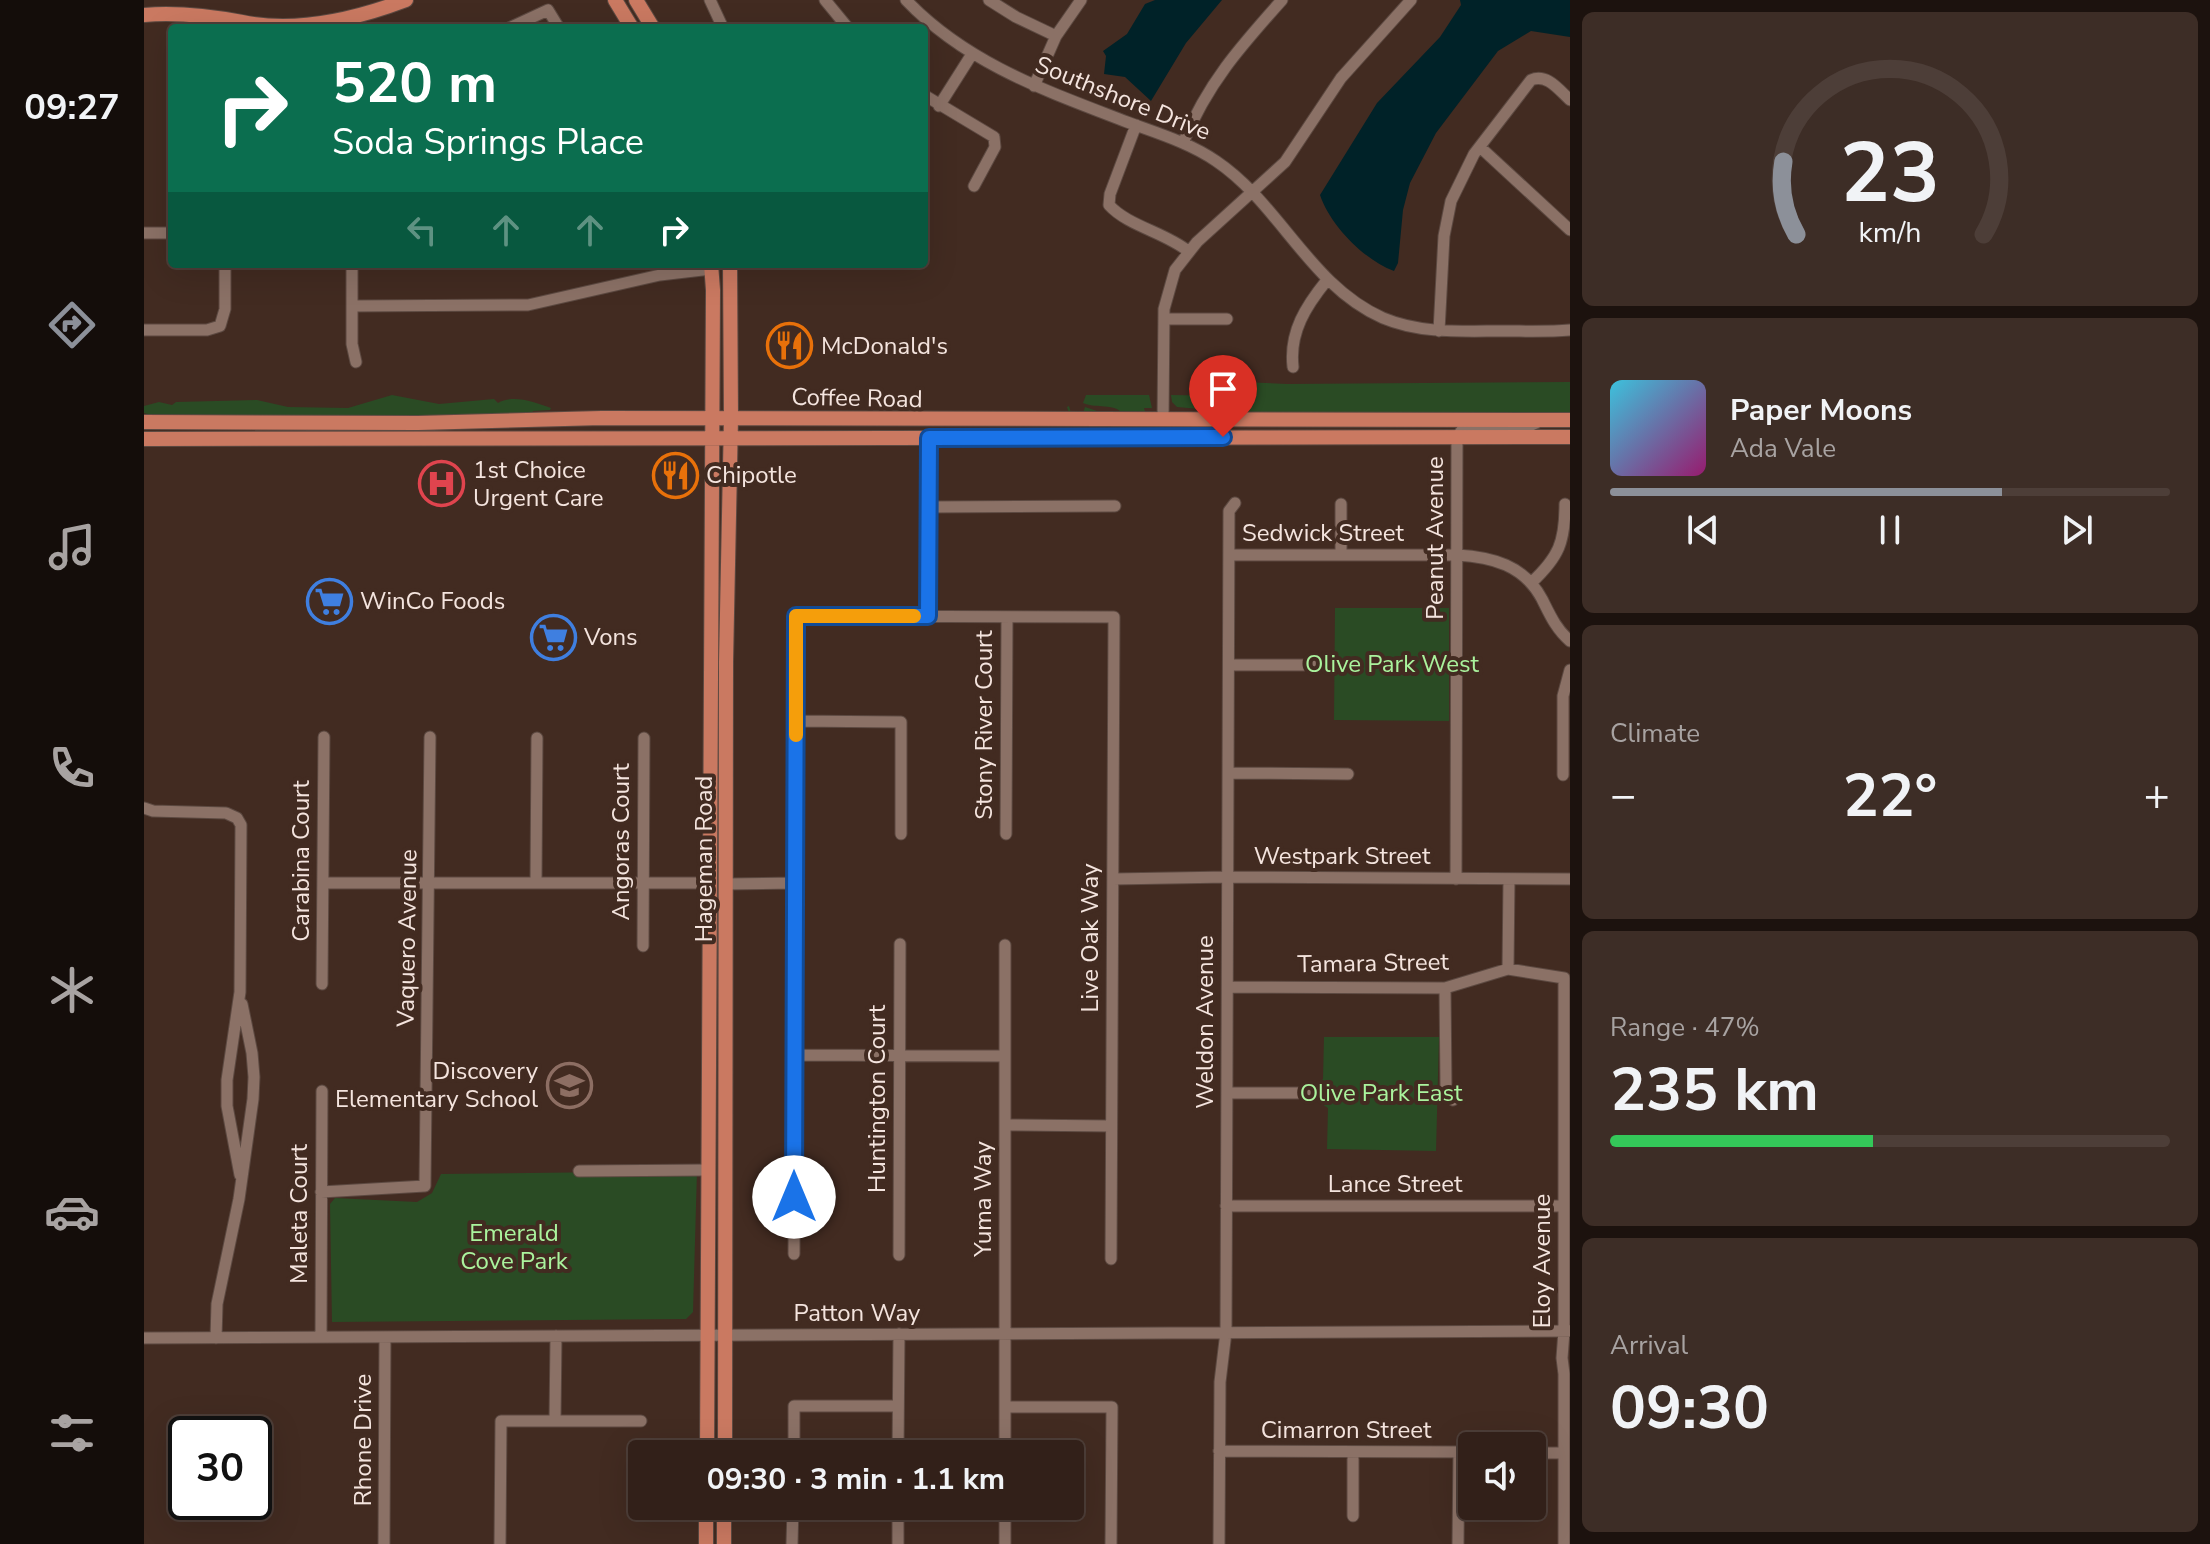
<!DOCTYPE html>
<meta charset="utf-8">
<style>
:root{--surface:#322019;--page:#3d2d26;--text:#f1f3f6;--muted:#a8a3a2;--line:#4d3e38;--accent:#8c9099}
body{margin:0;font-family:"Nunito Sans",sans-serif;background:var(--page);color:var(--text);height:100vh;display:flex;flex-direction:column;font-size:30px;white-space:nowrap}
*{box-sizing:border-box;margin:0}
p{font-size:26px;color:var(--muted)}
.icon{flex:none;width:44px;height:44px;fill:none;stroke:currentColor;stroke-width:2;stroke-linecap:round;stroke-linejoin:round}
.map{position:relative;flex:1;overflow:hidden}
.side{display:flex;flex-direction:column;gap:12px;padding:12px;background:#1c120e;width:640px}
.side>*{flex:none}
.banner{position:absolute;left:24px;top:24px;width:760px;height:244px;border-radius:8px;box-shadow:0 8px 32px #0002,0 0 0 2px var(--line);background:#0b6e4f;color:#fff;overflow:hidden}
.tools{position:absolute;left:1314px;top:1432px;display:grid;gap:16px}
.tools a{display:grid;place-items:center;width:88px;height:88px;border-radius:8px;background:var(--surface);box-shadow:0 8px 32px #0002,0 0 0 2px var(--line);font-size:40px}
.speed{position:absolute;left:24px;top:1416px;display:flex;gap:16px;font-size:40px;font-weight:700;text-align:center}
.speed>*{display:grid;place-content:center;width:104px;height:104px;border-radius:50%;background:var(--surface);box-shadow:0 8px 32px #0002,0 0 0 2px var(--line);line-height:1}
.speed .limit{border:4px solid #111;border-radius:12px;background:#fff;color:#111}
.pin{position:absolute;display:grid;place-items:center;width:68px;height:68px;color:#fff;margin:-82px -34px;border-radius:50% 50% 50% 0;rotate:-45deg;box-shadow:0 0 8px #0007}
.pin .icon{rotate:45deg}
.me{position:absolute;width:88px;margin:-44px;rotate:0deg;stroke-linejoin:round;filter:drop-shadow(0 0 6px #0008)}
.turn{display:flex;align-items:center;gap:28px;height:168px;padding:0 32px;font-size:36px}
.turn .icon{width:104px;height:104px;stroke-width:2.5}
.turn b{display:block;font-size:56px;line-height:68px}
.lanes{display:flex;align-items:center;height:76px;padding:0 32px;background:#0003;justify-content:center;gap:40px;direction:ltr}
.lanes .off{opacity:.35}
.big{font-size:60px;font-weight:700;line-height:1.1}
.side .card{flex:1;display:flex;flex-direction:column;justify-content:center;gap:12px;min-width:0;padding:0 28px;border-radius:12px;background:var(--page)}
.side .dial{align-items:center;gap:0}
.dial svg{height:208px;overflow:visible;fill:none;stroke:var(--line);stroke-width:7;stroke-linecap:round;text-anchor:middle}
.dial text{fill:var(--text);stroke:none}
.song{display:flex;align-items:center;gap:24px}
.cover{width:96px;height:96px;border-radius:12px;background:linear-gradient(135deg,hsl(190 70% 55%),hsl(320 70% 35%))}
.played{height:8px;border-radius:4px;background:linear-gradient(90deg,var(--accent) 70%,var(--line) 70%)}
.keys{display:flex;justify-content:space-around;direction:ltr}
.heat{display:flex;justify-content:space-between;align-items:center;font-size:44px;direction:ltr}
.charge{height:12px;border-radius:6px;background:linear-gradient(90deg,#34c759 47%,var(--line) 0)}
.trip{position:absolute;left:484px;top:1440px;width:456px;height:80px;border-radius:8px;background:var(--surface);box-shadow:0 8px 32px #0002,0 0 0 2px var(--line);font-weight:700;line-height:80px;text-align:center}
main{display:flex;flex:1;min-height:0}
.menu{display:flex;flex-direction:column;width:144px;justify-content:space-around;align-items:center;background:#140d0a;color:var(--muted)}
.menu .icon{width:56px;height:56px}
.menu .current{color:var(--accent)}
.menu b{font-size:36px;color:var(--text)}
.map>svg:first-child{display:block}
.green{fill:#2a4b24}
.water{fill:#002228}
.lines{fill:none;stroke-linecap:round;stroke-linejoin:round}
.minor-casing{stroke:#5c4941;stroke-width:13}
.major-casing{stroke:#5c4941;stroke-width:16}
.minor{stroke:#8b7166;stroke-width:11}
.major{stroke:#ca7961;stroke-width:14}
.route-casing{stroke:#114b97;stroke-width:20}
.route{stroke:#1a73e8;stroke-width:14}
.slow{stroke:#f59e0b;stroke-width:14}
.labels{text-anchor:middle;stroke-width:8;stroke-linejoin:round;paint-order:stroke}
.street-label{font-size:24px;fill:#f4e4de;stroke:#422b21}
.poi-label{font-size:24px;fill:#f4e4de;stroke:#422b21;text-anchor:start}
.park-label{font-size:24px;fill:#aaf39d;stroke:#422b21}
</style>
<main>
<nav class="menu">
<b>09:27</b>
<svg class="icon current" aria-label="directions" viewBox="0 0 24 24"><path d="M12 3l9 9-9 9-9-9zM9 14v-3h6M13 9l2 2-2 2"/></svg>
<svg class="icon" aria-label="music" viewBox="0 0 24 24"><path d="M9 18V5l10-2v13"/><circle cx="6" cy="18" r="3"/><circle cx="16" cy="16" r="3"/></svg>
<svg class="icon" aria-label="phone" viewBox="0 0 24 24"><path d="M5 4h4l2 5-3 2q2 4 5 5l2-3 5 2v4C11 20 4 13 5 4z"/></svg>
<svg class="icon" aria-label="climate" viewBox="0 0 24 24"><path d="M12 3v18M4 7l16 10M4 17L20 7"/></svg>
<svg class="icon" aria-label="car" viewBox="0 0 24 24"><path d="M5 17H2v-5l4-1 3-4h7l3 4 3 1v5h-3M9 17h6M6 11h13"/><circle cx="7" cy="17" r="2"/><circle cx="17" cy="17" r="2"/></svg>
<svg class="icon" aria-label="filters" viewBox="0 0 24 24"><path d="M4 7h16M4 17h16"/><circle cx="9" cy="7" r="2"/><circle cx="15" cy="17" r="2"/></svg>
</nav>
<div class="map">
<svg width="1426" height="1544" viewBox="0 0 1426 1544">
<rect width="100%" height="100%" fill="#422b21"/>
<path class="green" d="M1097,382L1143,384L1426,382V415L1111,414L1033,407L1028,402L1027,395L1096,396Z
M248,395L295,404L350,399L354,403C368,394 391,402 407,408L406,410L389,411L387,414L231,417H15L0,413V406L15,402L28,405L32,402L113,400L144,407L204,408Z
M942,395H1005L1008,408H1000L1002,415L925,413L923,407L925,406L927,413H939L941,407L953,411H976C967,404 950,408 939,403Z
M1191,608H1305V721L1190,720Z
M1180,1037H1295L1292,1151L1183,1149L1184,1108L1175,1102L1178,1094L1174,1084L1179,1079Z
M553,1171L549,1312L542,1319L188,1322L186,1204L191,1198L273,1202L288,1193L297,1174Z"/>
<path class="water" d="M1011,0H1078L1042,43L1007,101L981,77L960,74L962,56L959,51L983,34L1001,4Z
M1316,0H1426V37L1387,31L1354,51L1292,133L1266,183L1259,210L1254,263L1250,271C1220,260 1186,225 1176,195L1233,103L1296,37L1317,5Z"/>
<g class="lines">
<defs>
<path id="minor" d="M566,0L579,28
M681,0L704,28
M762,0C823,64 903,91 983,122C1013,133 1046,143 1072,161C1136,204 1166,286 1239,318C1277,334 1319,331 1359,331C1381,331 1404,332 1426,330
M845,0L872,17L912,36
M365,28L404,10L415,28
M890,86L912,36L937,0
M780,95L850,137L851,147L830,186
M795,106L828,54
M992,125L966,194L965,205C984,226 1020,232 1044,251
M1039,143C1063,84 1096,47 1138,0
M1336,147L1426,230
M0,233H28
M208,264V344L212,362
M208,306L384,305L516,275L567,269
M1020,319H1083
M0,330H63L76,326L81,309V264
M1295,331L1300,236L1307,201L1330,154L1387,80C1403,73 1415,90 1426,100
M1149,367C1145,332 1162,306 1183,280
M1019,420L1020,309L1031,270L1053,242L1141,162L1197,78L1267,0
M785,507L971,506
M1085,555H1313C1348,557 1380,565 1398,599C1406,615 1412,629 1426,641
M1197,555V504
M1387,583C1415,557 1421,542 1421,504
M784,616L785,438
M1085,665H1173
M652,721L757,722V834
M1084,773L1204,774
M1419,775V696L1426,670
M0,808L9,811L82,813L93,818L97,825L96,992L83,1080V1106L96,1175
M862,834L863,617
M969,879L1084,877L1426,879
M1312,879L1313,437L1318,430L1324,429L1381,428L1394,422
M179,883H565
M392,883L393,738
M583,884L651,883
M499,946L500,738
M1364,969L1365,879
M178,984L180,737
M1084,987L1301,988L1364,969L1420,978V1331L1418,1358L1420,1374V1544
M1301,988L1302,1087L1309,1100
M650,1055L861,1056
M1083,1093H1163
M861,1125L967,1126
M435,1171L564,1170
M177,1192L281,1186L286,737
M1082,1206H1420
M650,1254L652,616L970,617L967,1259
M755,1255L756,944
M177,1337L178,1091
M0,1338L1426,1331
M72,1338L73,1304L95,1199L109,1099L110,1077L108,1053L98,1004
M861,1407H968L967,1544
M411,1421L412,1336
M1075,1451L1328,1452
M1388,1453H1420
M650,1454V1406H754
M754,1454L755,1334
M861,1454V945
M1209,1516V1452
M240,1544L241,1337
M356,1544L357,1421H497
M648,1544L649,1506
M754,1544V1506
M861,1544V1506
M1075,1544L1076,1382L1082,1332L1085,511L1091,503
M1314,1544L1315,1452"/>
<path id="major" d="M471,0L488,28
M492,0L509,28
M0,15C33,12 66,16 98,22C152,33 212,19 262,0
M0,422L274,423L458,418L1426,420
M0,439L1426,437
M563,1454L569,290L567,264
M581,1454L582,662L587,418L586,264
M562,1544V1506
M580,1544V1506"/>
</defs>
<use href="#minor" class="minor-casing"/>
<use href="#major" class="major-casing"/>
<use href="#minor" class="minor"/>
<use href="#major" class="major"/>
</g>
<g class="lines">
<defs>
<path id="route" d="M650,1197L652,616H784L785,438L1079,437"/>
</defs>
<use href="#route" class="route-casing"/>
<use href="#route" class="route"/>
<path class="slow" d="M652,735V616H770"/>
</g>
<defs>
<symbol id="restaurant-ring" viewBox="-11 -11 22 22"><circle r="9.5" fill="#422b21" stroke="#e8710a" stroke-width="1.5"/><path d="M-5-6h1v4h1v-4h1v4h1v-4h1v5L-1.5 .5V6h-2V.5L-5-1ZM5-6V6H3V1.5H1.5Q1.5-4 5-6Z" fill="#e8710a"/></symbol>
<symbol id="hospital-ring" viewBox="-11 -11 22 22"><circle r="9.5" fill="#422b21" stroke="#e0444e" stroke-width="1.5"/><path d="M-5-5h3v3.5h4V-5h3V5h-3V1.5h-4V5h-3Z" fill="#e0444e"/></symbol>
<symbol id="supermarket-ring" viewBox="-11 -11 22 22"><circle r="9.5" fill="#422b21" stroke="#3f7fe0" stroke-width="1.5"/><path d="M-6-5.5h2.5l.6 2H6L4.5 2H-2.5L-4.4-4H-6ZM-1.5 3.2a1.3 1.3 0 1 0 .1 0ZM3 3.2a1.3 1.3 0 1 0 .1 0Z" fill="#3f7fe0"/></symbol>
<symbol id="school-ring" viewBox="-11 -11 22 22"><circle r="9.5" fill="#422b21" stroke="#8d6e63" stroke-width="1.5"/><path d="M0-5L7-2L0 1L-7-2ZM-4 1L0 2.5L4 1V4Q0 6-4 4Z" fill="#8d6e63"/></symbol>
</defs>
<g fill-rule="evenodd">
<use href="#restaurant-ring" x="620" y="320" width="51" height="51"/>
<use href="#restaurant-ring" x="506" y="450" width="51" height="51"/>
<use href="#hospital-ring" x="272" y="458" width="51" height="51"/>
<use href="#supermarket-ring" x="160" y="576" width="51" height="51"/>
<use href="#supermarket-ring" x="384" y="612" width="51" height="51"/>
<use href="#school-ring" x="400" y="1060" width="51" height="51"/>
</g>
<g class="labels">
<g class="street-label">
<text transform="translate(979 98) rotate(22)" y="8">Southshore Drive</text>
<text transform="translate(713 398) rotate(1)" y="8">Coffee Road</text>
<text x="1179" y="541">Sedwick Street</text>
<text transform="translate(1291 538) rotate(-90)" y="8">Peanut Avenue</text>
<text transform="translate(840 725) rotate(-90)" y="8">Stony River Court</text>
<text transform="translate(477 842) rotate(-90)" y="8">Angoras Court</text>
<text x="1198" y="864">Westpark Street</text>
<text transform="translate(560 859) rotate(-90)" y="8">Hageman Road</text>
<text transform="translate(157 861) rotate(-90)" y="8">Carabina Court</text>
<text transform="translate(263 938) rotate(-89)" y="8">Vaquero Avenue</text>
<text transform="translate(946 938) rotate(-90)" y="8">Live Oak Way</text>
<text transform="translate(1229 963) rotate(-1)" y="8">Tamara Street</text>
<text transform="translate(1061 1022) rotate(-90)" y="8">Weldon Avenue</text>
<text transform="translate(733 1099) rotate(-90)" y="8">Huntington Court</text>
<text x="1251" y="1192">Lance Street</text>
<text transform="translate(839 1199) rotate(-90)" y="8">Yuma Way</text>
<text transform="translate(155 1214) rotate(-90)" y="8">Maleta Court</text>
<text transform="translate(1398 1261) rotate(-90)" y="8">Eloy Avenue</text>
<text x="713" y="1321">Patton Way</text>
<text x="1202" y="1438">Cimarron Street</text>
<text transform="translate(219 1440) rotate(-90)" y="8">Rhone Drive</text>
</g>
<g class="poi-label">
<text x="677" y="354">McDonald's</text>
<text x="329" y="478">1st Choice<tspan x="329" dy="28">Urgent Care</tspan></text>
<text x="562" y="483">Chipotle</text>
<text x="216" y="609">WinCo Foods</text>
<text x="440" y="645">Vons</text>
<text x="394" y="1079" text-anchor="end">Discovery<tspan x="394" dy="28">Elementary School</tspan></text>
</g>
<g class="park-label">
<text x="1248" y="672">Olive Park West</text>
<text x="1237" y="1101">Olive Park East</text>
<text x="370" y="1241">Emerald<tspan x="370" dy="28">Cove Park</tspan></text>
</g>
</g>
</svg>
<div class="tools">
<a><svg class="icon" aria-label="sound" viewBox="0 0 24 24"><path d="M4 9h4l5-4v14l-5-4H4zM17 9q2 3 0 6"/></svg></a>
</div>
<div class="speed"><div class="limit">30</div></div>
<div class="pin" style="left:1079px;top:437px;background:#d93025"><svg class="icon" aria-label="arrive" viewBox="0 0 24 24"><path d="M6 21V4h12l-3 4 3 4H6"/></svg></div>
<svg class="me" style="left:650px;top:1197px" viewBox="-20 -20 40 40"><circle r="19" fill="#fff"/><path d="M0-13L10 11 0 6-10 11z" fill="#1a73e8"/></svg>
<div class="trip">09:30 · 3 min · 1.1 km</div>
<div class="banner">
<div class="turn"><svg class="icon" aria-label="right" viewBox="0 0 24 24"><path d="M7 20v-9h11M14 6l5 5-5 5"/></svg><div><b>520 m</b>Soda Springs Place</div></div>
<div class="lanes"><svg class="icon off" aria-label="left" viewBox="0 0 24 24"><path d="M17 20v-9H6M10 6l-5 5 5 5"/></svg><svg class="icon off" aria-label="ahead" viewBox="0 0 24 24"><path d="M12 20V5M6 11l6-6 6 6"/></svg><svg class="icon off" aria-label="ahead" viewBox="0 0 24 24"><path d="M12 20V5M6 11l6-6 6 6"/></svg><svg class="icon" aria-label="right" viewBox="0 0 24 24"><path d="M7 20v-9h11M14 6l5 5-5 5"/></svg></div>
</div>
</div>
<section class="side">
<div class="card dial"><svg viewBox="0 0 100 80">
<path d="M14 69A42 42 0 1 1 86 69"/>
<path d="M14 69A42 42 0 0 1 9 41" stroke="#8c9099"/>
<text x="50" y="56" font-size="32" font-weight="700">23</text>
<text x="50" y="72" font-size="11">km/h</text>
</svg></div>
<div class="card">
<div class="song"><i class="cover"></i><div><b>Paper Moons</b><p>Ada Vale</p></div></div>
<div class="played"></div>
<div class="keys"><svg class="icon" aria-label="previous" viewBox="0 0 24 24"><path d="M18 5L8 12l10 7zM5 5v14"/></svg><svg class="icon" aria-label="pause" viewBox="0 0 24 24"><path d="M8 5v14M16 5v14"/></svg><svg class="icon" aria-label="next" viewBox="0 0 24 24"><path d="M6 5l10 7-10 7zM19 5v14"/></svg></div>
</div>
<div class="card"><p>Climate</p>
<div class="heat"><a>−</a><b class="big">22°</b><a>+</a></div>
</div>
<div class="card"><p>Range · 47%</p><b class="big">235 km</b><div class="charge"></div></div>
<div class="card"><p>Arrival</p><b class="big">09:30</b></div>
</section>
</main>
